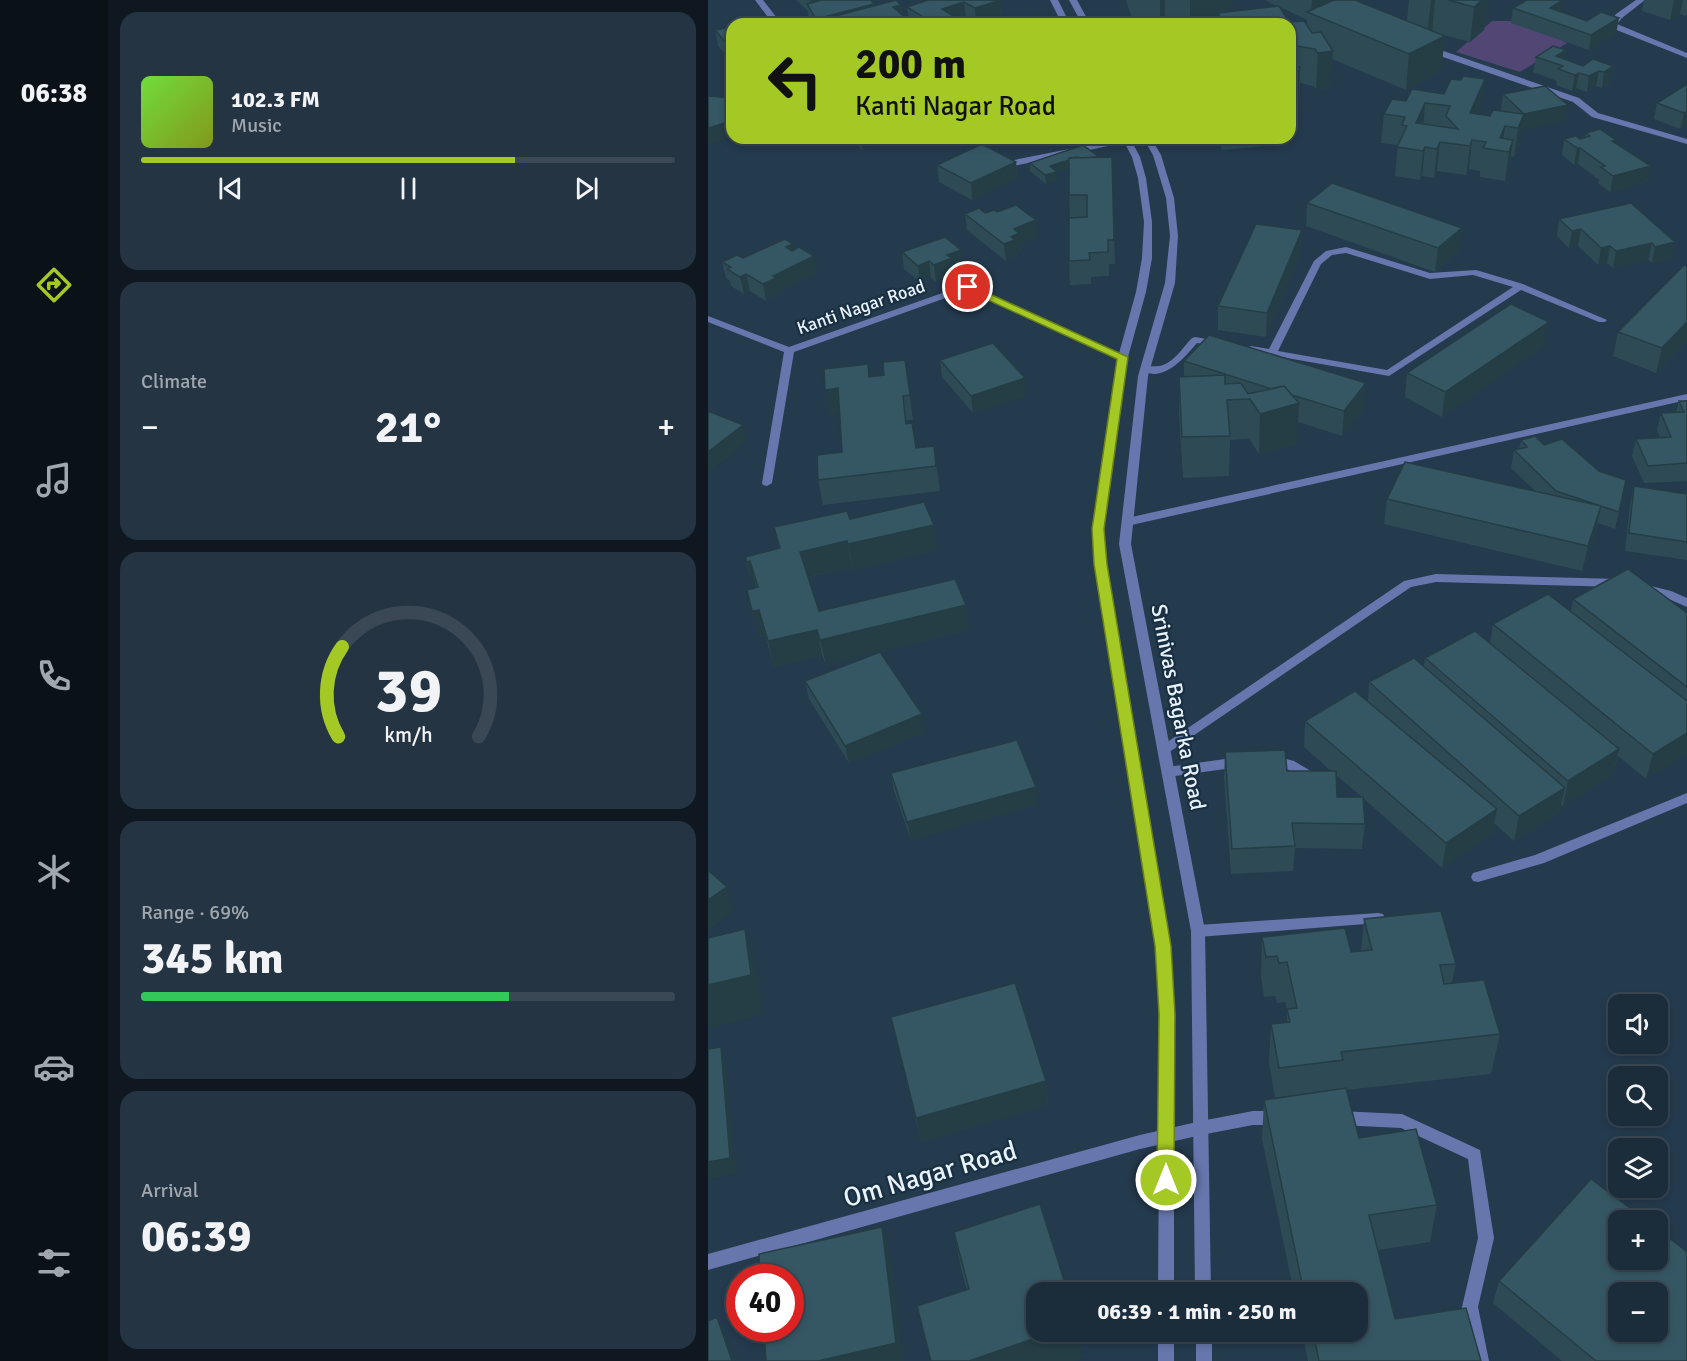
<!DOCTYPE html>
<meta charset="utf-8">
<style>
:root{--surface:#1b2c3a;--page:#243442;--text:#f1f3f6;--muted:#a0a7af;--line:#394854;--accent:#a4c824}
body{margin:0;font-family:Signika,sans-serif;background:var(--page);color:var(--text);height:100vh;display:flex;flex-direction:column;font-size:22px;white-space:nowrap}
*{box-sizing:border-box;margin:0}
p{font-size:20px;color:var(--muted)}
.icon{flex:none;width:33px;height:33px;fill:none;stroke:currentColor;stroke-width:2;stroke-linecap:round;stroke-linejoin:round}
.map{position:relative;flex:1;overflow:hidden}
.drawer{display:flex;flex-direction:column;gap:12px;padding:12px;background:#0f1820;width:600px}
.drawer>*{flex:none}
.top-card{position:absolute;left:18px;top:18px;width:570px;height:126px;border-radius:18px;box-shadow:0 3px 9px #0003,0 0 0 2px var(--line);background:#a4c824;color:#111;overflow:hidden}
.controls{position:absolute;left:900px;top:994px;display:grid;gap:12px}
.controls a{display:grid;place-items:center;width:60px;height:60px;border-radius:12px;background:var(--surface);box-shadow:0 3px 9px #0003,0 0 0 2px var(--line);font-size:30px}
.speed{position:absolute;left:18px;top:1264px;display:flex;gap:12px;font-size:30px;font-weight:700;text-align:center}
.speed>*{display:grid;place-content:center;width:78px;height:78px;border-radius:50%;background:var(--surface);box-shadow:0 3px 9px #0003,0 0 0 2px var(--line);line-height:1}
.speed .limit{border:9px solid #d22;background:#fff;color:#111}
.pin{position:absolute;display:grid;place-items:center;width:51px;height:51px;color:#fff;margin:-26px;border:3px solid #fff;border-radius:50%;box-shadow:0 2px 6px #0007}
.me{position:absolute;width:66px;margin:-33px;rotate:0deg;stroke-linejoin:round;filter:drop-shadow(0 0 4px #0008)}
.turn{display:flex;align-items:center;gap:21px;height:126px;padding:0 30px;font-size:27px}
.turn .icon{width:78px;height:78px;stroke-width:2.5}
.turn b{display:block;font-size:42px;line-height:51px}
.big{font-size:45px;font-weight:700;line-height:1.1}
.drawer .card{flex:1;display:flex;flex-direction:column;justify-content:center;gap:9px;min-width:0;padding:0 21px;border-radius:18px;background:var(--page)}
.drawer .dial{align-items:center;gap:0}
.dial svg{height:156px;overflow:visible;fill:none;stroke:var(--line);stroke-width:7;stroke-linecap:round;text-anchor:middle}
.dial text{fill:var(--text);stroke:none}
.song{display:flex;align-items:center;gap:18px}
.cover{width:72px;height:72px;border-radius:9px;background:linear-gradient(135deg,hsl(100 70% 55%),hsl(70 70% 35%))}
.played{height:6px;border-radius:3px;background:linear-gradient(90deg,var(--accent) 70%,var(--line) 70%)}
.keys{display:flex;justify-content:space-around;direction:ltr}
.heat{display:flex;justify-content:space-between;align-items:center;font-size:33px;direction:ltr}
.charge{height:9px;border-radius:4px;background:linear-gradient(90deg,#34c759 69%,var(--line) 0)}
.trip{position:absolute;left:318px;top:1282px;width:342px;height:60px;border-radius:18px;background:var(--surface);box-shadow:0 3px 9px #0003,0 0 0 2px var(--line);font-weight:700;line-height:60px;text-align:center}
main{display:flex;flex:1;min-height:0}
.tab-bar{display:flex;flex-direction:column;width:108px;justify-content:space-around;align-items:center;background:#0b1217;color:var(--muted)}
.tab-bar .icon{width:42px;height:42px}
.tab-bar .current{color:var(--accent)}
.tab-bar b{font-size:27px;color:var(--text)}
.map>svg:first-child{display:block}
.green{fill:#524675}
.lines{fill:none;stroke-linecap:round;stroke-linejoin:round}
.service{fill:#6777ad;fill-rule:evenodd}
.minor{fill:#6777ad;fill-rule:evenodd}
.tertiary{fill:#6777ad;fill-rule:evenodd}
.wall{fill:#2e4b55;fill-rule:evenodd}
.shaded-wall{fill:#253d45}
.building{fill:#355763;stroke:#253d45;stroke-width:1.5;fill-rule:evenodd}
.route{fill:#a4c824;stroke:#6b8217;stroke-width:1.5}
.labels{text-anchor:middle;stroke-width:4.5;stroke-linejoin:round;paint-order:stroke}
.far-street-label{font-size:18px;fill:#e9f3fd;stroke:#192f42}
.street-label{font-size:22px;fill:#e9f3fd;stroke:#192f42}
.near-street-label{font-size:27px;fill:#e9f3fd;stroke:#192f42}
</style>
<main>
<nav class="tab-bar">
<b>06:38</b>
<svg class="icon current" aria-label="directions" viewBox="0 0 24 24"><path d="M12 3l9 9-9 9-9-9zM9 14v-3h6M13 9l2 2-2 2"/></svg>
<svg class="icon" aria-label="music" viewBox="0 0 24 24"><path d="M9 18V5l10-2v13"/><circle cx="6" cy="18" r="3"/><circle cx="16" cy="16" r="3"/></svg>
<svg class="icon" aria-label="phone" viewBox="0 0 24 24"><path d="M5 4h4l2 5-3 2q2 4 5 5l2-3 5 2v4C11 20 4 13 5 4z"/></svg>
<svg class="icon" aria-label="climate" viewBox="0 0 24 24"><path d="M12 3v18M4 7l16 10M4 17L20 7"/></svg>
<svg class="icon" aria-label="car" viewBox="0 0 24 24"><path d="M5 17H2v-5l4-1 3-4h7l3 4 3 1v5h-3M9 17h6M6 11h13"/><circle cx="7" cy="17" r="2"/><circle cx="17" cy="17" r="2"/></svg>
<svg class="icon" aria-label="filters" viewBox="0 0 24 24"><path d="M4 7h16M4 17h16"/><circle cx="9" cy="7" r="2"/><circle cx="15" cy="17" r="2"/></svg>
</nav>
<section class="drawer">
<div class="card">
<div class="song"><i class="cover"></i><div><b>102.3 FM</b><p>Music</p></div></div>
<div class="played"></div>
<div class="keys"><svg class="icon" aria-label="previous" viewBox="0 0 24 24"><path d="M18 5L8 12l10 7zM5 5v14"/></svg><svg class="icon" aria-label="pause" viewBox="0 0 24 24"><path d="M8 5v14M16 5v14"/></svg><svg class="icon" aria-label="next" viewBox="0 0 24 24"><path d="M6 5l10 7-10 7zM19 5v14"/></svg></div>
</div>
<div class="card"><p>Climate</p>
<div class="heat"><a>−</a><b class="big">21°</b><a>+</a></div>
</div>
<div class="card dial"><svg viewBox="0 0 100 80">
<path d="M14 69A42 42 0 1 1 86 69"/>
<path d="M14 69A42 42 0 0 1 16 23" stroke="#a4c824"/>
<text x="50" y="56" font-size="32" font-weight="700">39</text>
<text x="50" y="72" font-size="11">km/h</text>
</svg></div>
<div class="card"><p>Range · 69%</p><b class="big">345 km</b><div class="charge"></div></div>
<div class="card"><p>Arrival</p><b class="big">06:39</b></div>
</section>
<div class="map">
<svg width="979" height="1361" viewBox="0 0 979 1361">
<rect width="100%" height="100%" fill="#243a4d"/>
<path class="green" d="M784,21H814L859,43L812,72L748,52Z"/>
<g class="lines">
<path class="service" d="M928,0H937L914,18L909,24L979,53V58L901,27L900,25L908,14Z
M718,47H724L871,98L890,113L979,139V144L884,117L865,102L718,51Z
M417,138L423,140L419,142L301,167L297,164L301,161Z
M728,574L912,579L918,583L912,587L728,582L703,587L460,753H452L450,750L452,747L696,581Z
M935,584L963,591L979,598V607L956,597L931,591L929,588Z
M979,793V803L836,863L770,882L765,881L763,877L765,873L827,855Z
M545,1111H568L573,1113L576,1118L573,1123L568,1125H545L493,1135L488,1133L485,1128L488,1123L493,1121Z
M631,1111L694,1114L772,1150L786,1238L770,1307L781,1361H765L754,1307L770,1238L760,1159L693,1128L631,1125L626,1123L623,1118L626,1113Z"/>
<path class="minor" d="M47,0H55L69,18L68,20H62Z
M638,247L722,273L768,270L815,284L899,320L897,322H891L813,290L681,376L540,351L538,349L543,346L561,349L606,261L618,251ZM638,253L722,279L765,275L805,287L679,370L570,351L613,264L624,255Z
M260,284L420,357L415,360L412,359L260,290L86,352L64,483L59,486L55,485L54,483L76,352L0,322V316L81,347Z
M487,337L511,341L516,344L511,347L489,343C476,358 454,385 432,369C439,364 447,368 455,365C467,361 475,347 484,338Z
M979,394V400L419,526L414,522L419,518Z
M563,755L586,761L613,777L615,780L613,783L609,785L577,768L559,763L557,760L559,757Z
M531,757L535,759L537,762L535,765L531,767L460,777L456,775L454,772L456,769L460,767Z
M670,913L675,914L677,918L675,922L670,923L490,937L485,935L483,931L485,927L490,925Z
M493,1121L498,1123L501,1128L498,1133L493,1135L432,1149L0,1270V1254L432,1135Z"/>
<path class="tertiary" d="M342,0H350L362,24H354Z
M361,0H369L382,24H374Z
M414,138H422L432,157L438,178L444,222V258L438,292L420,357L395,529L399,564L462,946L466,1014V1293H450L452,1014L448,946L387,564L385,529L410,357L428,292L434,258L436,222L430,178L424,157Z
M435,138H443L453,155L466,198L470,236L467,283L440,376L423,544L497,931L503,1293H487L483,931L411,544L430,376L457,283L462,236L458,198L445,155Z
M450,1332H466V1361H450Z
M488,1332H504V1361H488Z"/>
</g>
<path class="wall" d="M88,0H163L166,5H193L195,15L198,18L199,24H104L101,19L100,11Z
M293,0L294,15L268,24L258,17L250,20V24H204L201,22L199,7Z
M418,0H523V7L516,12L570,7L557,0H624L623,1L699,21L701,0H780L776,30L762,42L735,35L737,36L733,71L698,90L624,59L622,88L608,89L606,86L592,83L591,104L582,134V24H510V16L497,24H441L425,20L419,4ZM572,7L599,20V25L581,22Z
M855,0L853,12L908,34L881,50L803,23L805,8Z
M936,0H979V15L977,16L972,14L962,20L934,11Z
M24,27V70L21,67L19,56L10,46L7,30Z
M858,50L856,59L875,66H905L903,82L894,88L888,86L879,92L868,88L864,91L848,85L849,81L825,72L828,57Z
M979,84V124L972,129L946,119L949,103Z
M795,94L857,121L814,129L812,143L806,157L803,156L801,169L797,181L772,177V171L761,169L758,175L729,171L726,178L714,176L712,180L687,176L690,145L673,143L676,114L698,101L774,108L771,115L782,116L793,110Z
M878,133L907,143L943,166L939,182L902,192L890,183L891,180L870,164L866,165L854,155L856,139H872L877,138Z
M142,138H193L154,150Z
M510,138H560L557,146L514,150Z
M375,145L391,158L404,157L407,264H401V276L383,277V284L362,285L361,261L362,218L361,195V168L349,172V180L338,184L322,171V163Z
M308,162L309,178L264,200L231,182L229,165Z
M599,203L751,251L727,272L598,226Z
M923,203L964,259L944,263L940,260L905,268L899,263L890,265L870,246L861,248L849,236L851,219Z
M257,214L330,237L312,244L313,250L308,252L309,256L298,261L259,230Z
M594,230L592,253L558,337L510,330V306Z
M85,244L86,250L106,256L109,273L71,291V295L58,301L42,291L36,294L23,286L22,281L18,278L14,262L35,258Z
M194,252L255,266L245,270V275L228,282L223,278L212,282L196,269Z
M979,266V341L948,373L905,356L910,332Z
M836,346L734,417L697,397L699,373Z
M197,360L205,420H198L199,424L208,448L226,446L232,491L115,505L110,480L134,452L132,413L122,415L117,390L162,376L176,375Z
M232,360L318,396L265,413L234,377Z
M476,361L656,408L634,436L590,422L589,444L551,454L541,439L522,440L521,476L475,478L471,417V377H476Z
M971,401H979V481L936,483L924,456L928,439L952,438L949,430L953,413L968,412Z
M813,440L836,445L891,471L918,480L907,529L890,523L888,531L874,571L676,524L679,499L827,491L803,468L806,450L811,449Z
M926,486L979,494V560L917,551L922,504Z
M142,519L229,550L145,570L144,567L100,577L111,611L258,605L261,630L118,665L114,655L66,667L57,635L51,636L45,615L39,590L49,587L48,586L45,587L37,557L71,549L66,527Z
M865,599L979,613V754L938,779L910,756L905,775L855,806L853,805L851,813L806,841L786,823L784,834L734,868L655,798L657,824L654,849L587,848L585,871L523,874L516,777L517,752L579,771H623L596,747L597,721L660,702L661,682L716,666L717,658L782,643L785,624L863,611ZM628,775L654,797H629Z
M97,681L217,732L141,763L101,699Z
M183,773L330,804L203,840L186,791Z
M656,919L748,964L744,983L792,1034L783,1074L638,1090L651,1138L729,1205L722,1242L670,1250L687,1319L773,1361H600L594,1332H650V1293H586L554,1139L556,1100L567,1098L561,1063L563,1024L579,1023V1012L577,1002L569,1003L567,996L556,997L553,977L554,937L643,952L653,951Z
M183,1017L338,1081L340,1105L213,1142Z
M246,1232L374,1359L259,1290L253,1269Z
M791,1281L979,1361H854L785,1303Z"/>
<path class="shaded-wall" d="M102,0H156L105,15Z
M293,0L294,15L268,24L267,8Z
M452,0H457V24H452Z
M482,0H523V7L512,15L510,13V16L497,24H482Z
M604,0H624L623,14H603Z
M723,0H727L724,32L719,35Z
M774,0H780L776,30L762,42L766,7Z
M855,0L853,15L842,8Z
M966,0H975L972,14L962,20Z
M256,2L258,17L250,20V24H233L234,9Z
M166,4L168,19L150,24H135L132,22L133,24H126L120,18L121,24H109L108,19Z
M193,5L195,19L198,18L199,24H176L185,7Z
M911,18L908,34L881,50L883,35Z
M737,36L733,71L698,90L701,54Z
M24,41V57L20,53L18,43Z
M858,50L855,65L848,56Z
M625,51L622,88L608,89L610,53Z
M905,66L903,82L894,88L896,72Z
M592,67L591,104L582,134V101Z
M891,71L888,86L879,92L881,76Z
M871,73L868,88L864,91L867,75Z
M777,79L774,108L759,142L762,113Z
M717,103L715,132L708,123Z
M860,105L857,121L814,130L816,114Z
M979,111V124L972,129L976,113Z
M816,114L812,143L806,157L810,128Z
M24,121V138L0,145V128Z
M797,126L794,151L792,138Z
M152,138H193L154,150Z
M764,140L761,169L758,175L762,146Z
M805,140L801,169L797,181L801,152Z
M732,142L729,171L726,178L729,149Z
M717,147L714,176L712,180L715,151Z
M869,148H872L870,164L866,165Z
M370,157V165L349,172V180L338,184L337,175L342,166Z
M308,162L309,178L264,200L263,183Z
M943,166L939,182L902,192L905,176Z
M328,220L330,237L312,244L313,250L308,252L309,256L298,261L296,244L303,237L306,229Z
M754,228L751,251L727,272L730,248Z
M873,229L870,246L861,248L864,231Z
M594,230L592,253L558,337L559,313Z
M967,242L964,259L944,263L947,247Z
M944,243L940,260L905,268L908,251Z
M85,244L88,260L78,247Z
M902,246L899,263L890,265L893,248Z
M253,250L255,266L245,270V275L228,282L226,265L239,255Z
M106,256L109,273L71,291V295L58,301L55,284L65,276Z
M221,261L223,278L212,282L210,266Z
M38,274L42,291L36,294L32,277Z
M841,322L836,346L734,417L737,392Z
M979,322V341L948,373L954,348Z
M317,378L318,396L265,413L263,396Z
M658,383L656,408L634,436L636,411Z
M130,388L135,413L122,415L117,390Z
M591,403L589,444L551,454L552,414Z
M35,425L39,442L0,473V452Z
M893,506L888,531L874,571L880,546Z
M226,525L229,550L145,570L140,544Z
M139,541L144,567L98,577L92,552Z
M42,561L48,586L45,587L39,562Z
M258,605L261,630L118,665L112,640Z
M51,610L57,635L51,636L44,611Z
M109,630L114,655L66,667L60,641Z
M214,714L217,732L141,763L137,746Z
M979,733V754L938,779L945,754Z
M911,749L905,775L855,806L860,781Z
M328,787L330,804L203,840L199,822Z
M857,788L851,813L806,841L811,816Z
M789,809L784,834L734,868L738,843Z
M19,887L26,912L0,930V900Z
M37,929L49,969L55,1015L0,1028V985Z
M13,1047L18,1064L28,1174L0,1180V1162Z
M338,1081L340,1105L213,1142L208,1118Z
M174,1227L184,1263L196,1361H110Z
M9,1317L24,1352L27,1361H24Z
M345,1332H371L374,1359L367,1361H261Z"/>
<path class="building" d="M114,0H163L166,4L108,19L99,4Z
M188,0L193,5L185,7L198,18L176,24H150L149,23L135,24L132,22L126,23L120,18Z
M220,0H293L267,8L256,2L234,9L250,19L233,24H226L199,7Z
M626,0H647L737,36L701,54L599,12Z
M740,0H774L766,7Z
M819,0H855L842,8L879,21L893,12L911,18L883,35L805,8Z
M571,6L581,22L596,21L604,33L613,32L625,51L610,53L607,49L582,45V24H516L510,13Z
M331,15L335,24H310L307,18Z
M58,19L62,24H35Z
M24,27V41L18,43L7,30Z
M845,46L858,50L848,56L875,66L885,59L905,66L896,72L891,71L881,76L871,73L867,75L850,69L855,66L828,57Z
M24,50V57L18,51Z
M582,66L592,67L582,101Z
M755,76L777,79L762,113L782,116L785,110L816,114L810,128L797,126L792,138L805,140L801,152L775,148L778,142L764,140L762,146L732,142L729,149L717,147L715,151L689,147L699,126L694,125L697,117L676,114L684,99L698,101L704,89L736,94L743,79L753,80ZM717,103L742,106L738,116L750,129L708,123Z
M979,84V111L976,113L949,103Z
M837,86L860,105L816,114L795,94Z
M0,96L24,98V121L0,128Z
M892,129L908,140L904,141L943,166L905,176L893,167L897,166L872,148H869L856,139L868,136L872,139L882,136L878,133Z
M274,144L308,162L263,183L229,165Z
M375,145L391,157L372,158L370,157L361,158V160L342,166L349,172L337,175L322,163Z
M404,157L406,240H400V252L381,253L382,260L361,261V218L379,217V195H361V158Z
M624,183L754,228L730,248L599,203Z
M923,203L967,242L947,247L944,243L908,251L902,246L893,248L873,229L864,231L851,219Z
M308,205L328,220L306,229L311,233L303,237L307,240L296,244L257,214L271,208L277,213L286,210L289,212Z
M548,224L594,230L559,313L510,306Z
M237,237L253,250L239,255L244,258L226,265L221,261L210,266L194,252Z
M77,239L85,244L78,247L84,251L91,247L106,256L65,276L68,278L55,284L38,274L32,277L19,269L23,267L14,262L29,255L35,258Z
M976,265L979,266V322L954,348L910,332Z
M803,304L841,322L737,392L699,373Z
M501,335L658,383L636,411L584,395L576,386L564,389L476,361Z
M285,343L317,378L263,396L232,360Z
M197,360L202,395L195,396L198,424L204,423L208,448L226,446L228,466L110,480L109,455L134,452L130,388L117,390L116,369L160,364L161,377L176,375L175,362Z
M517,375V384L533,383L540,394L576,386L591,403L552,414L542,399L519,400L522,436L474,437L471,377Z
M971,401H979V463L940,466L928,439L963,437L953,413L976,412Z
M0,411L35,425L0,452Z
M827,436L836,445L854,439L891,471L918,480L911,512L848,491L806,450L819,447L813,440Z
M697,462L893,506L880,546L679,499Z
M926,486L979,494V542L921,533Z
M216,502L226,525L140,544L139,541L92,552L111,611L247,579L258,605L112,640L109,630L60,641L51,610L44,611L39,590L50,587L42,561L39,562L37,557L72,548L66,527L139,511L142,519Z
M920,569L979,613V687L865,599Z
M840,594L979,701V733L945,754L785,624Z
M767,631L911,749L860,781L717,658Z
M172,652L214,714L137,746L97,681Z
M706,658L857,788L811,816L661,682Z
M647,691L789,809L738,843L597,721Z
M309,740L328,787L199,822L183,773Z
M577,750L579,771H628L629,797H655L657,824L584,823L587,846L524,849L517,752Z
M0,870L19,887L0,900Z
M733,911L748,964L732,965L736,984L776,980L792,1034L633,1052L635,1060L571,1068L563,1024L582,1022L579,1009L589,1008L579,962L571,963L569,956L558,957L554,937L637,928L643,952L664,950L656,919Z
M37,929L43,975L0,985V938Z
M307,983L338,1081L208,1118L183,1017Z
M13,1047L22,1158L0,1162V1049Z
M638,1088L651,1138L708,1129L729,1205L661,1215L687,1319L758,1308L773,1361H611L605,1332H650V1293H596L556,1100Z
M883,1179L939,1221H910V1260H950V1229L979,1252V1361H888L791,1281ZM910,1293H950V1332H910Z
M332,1204L360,1293H328V1332H345L261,1361H223L209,1306L261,1289L246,1232Z
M174,1227L188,1343L110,1361H58L56,1329H82V1278H52L51,1254Z
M9,1317L24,1361H0V1321Z"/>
<path class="route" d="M260,284L420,357L396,529L399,564L463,946L467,1014L466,1180L464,1186L458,1188L451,1186L449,1180L451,1014L447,946L386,564L384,529L409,359L256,289V285Z"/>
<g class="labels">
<g class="far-street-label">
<text transform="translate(153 307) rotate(-19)" y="6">Kanti Nagar Road</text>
</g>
<g class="street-label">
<text transform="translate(471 707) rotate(79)" y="8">Srinivas Bagarka Road</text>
</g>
<g class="near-street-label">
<text transform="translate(222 1174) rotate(-16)" y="9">Om Nagar Road</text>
</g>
</g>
</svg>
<div class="controls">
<a><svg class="icon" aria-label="sound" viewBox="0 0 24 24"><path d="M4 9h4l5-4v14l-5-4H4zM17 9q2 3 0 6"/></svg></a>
<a><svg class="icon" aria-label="search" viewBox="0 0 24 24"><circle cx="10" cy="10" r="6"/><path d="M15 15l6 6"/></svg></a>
<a><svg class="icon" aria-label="layers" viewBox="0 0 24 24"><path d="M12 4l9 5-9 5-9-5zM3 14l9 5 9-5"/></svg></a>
<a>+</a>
<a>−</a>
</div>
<div class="speed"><div class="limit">40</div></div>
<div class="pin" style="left:260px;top:287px;background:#d93025"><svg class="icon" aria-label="arrive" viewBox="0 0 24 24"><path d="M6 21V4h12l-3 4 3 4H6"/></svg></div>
<svg class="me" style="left:458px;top:1180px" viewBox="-20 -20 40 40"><circle r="17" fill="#a4c824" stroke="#fff" stroke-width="3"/><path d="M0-11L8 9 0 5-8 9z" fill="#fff"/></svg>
<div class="trip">06:39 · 1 min · 250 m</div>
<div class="top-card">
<div class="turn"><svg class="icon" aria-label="left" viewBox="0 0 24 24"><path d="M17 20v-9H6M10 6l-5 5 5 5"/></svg><div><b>200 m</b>Kanti Nagar Road</div></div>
</div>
</div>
</main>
